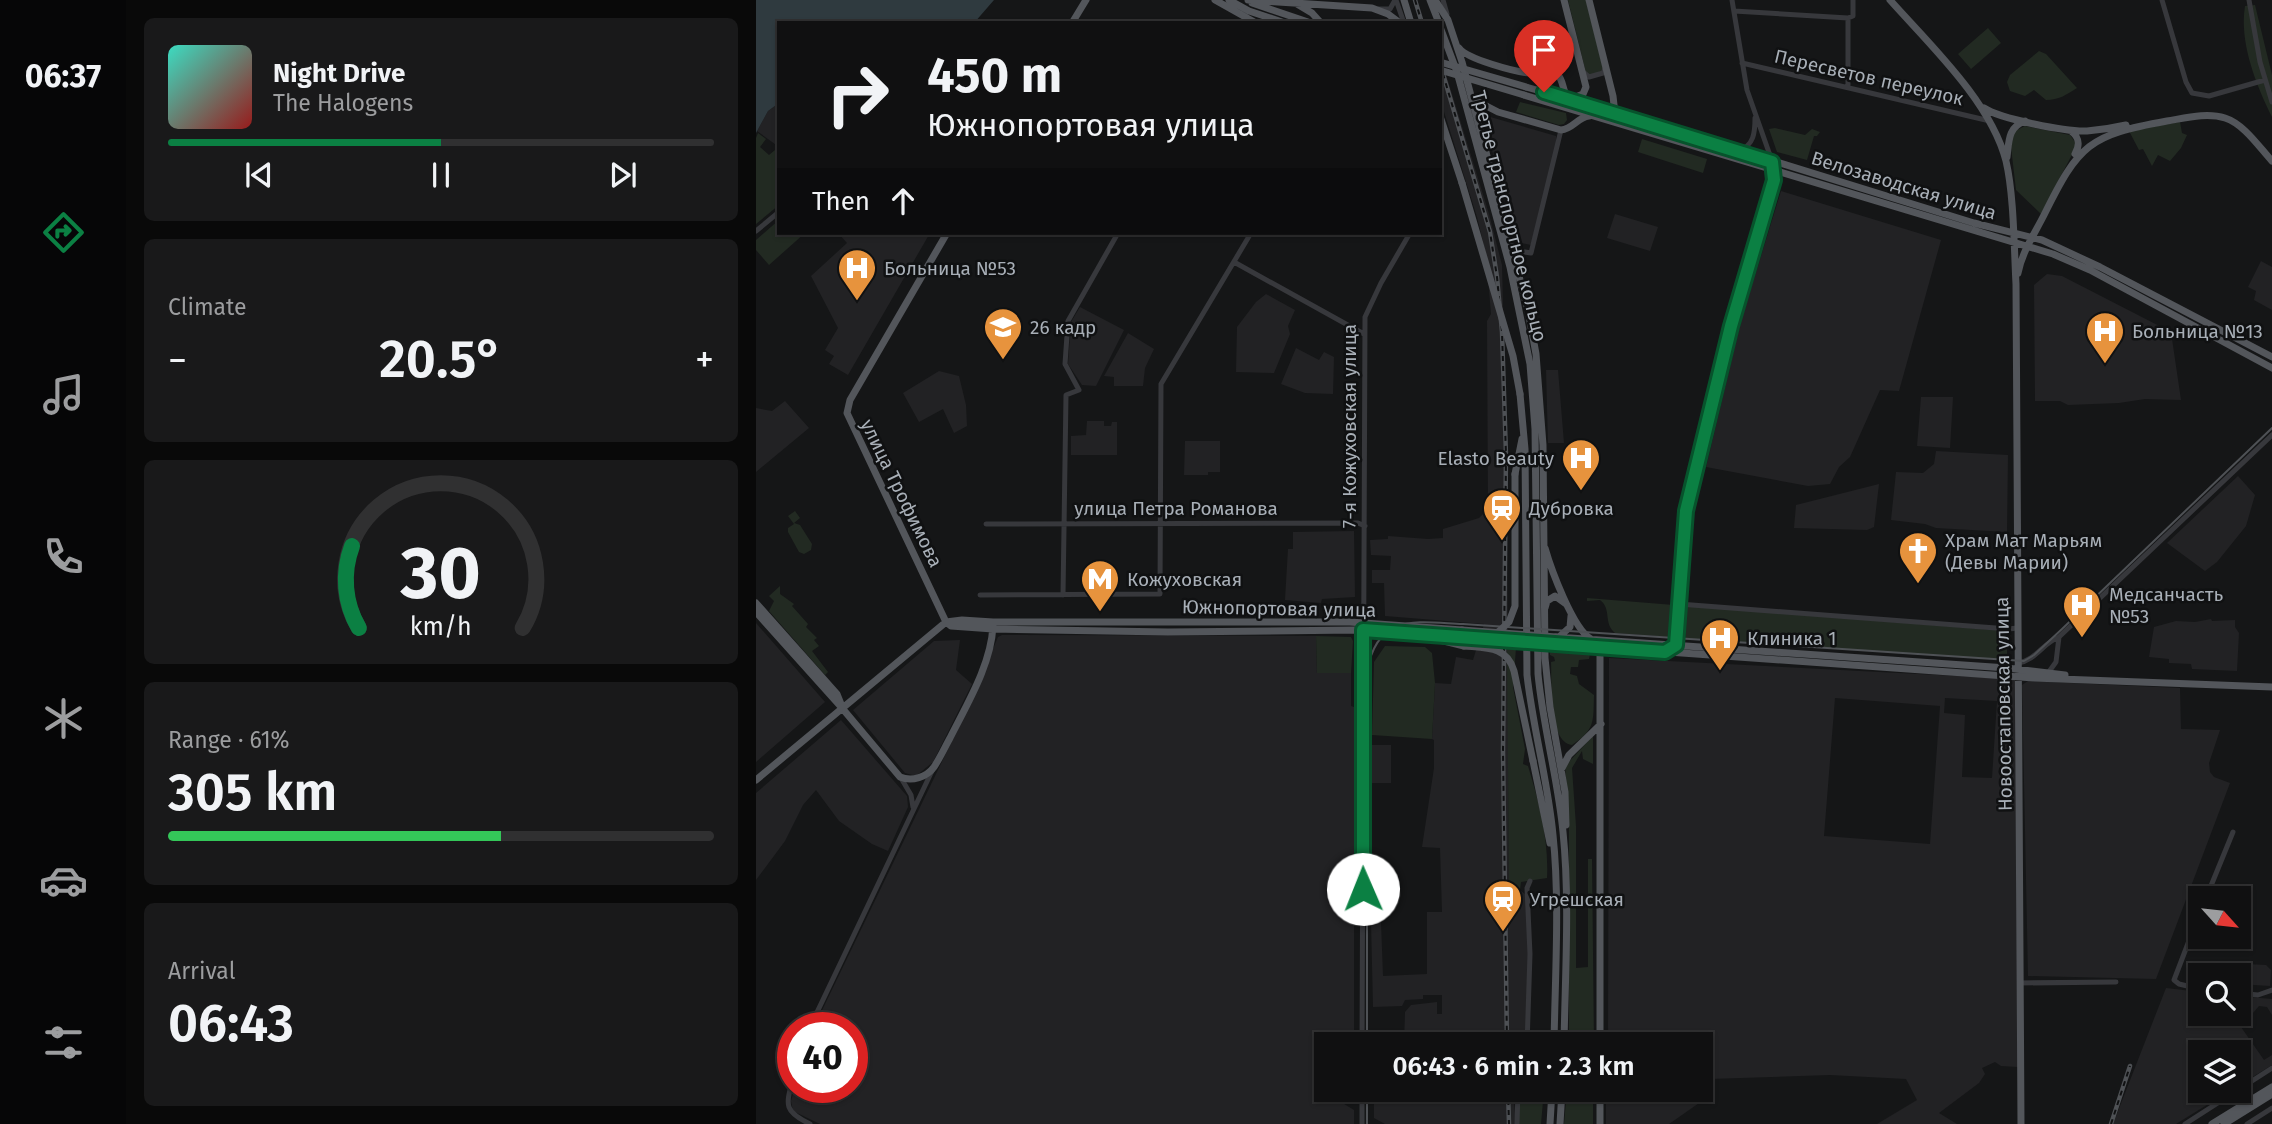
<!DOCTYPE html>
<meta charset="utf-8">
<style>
:root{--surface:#101011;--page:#19191a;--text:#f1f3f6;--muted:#9c9d9f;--line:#303031;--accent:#0b8043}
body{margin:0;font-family:"Fira Sans",sans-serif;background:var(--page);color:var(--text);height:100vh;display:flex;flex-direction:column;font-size:26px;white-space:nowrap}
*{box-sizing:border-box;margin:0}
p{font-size:23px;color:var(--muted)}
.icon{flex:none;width:38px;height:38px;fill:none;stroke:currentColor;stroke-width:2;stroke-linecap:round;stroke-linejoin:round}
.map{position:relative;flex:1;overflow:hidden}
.drawer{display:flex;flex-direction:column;gap:18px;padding:18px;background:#090909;width:630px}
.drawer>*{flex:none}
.top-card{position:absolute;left:21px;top:21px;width:665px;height:214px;border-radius:0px;box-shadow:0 2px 5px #0004,0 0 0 2px var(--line);background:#101011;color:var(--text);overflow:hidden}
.needle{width:46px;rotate:117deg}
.buttons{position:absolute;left:1432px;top:886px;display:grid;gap:14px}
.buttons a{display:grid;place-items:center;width:63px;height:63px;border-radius:0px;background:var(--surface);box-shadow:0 2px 5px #0004,0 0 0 2px var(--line);font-size:35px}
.speed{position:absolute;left:21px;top:1012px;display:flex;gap:14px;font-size:35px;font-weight:700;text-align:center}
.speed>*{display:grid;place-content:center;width:91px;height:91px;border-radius:50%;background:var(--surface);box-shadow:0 2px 5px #0004,0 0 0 2px var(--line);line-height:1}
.speed .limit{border:10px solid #d22;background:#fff;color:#111}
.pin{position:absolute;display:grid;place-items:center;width:60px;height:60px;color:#fff;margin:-72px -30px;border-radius:50% 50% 50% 0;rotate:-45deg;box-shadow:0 0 7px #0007}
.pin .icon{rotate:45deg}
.me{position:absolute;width:77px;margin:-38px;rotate:359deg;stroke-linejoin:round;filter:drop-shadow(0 0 5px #0008)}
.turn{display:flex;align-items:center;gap:24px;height:147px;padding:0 35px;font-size:32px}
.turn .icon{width:91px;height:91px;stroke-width:2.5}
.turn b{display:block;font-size:49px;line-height:60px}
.then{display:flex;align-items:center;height:66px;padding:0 35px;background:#0003;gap:14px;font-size:26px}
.big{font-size:52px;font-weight:600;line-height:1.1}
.drawer .widget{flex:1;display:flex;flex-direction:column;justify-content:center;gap:10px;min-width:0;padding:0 24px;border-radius:10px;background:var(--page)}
.drawer .dial{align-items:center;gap:0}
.dial svg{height:182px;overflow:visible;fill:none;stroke:var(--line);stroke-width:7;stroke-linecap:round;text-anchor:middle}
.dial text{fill:var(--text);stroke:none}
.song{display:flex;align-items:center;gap:21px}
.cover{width:84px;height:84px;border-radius:10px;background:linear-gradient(135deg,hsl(170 70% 55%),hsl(0 70% 35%))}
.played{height:7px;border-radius:4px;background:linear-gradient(90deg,var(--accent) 50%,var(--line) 50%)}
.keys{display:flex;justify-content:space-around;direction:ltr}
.heat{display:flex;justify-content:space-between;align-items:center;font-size:38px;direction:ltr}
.charge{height:10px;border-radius:5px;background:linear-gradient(90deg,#34c759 61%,var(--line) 0)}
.trip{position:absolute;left:558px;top:1032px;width:399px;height:70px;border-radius:0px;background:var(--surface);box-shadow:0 2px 5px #0004,0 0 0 2px var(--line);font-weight:600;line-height:70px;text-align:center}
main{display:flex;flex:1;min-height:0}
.tab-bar{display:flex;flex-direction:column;width:126px;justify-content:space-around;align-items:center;background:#060607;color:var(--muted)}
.tab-bar .icon{width:49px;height:49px}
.tab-bar .on{color:var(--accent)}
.tab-bar b{font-size:32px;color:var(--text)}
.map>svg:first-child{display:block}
.built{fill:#222224;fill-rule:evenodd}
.green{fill:#222a22}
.water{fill:#2f3a3f}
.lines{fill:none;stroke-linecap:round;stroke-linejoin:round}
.minor{stroke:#37383c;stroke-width:5}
.major{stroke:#53565b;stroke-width:7}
.tram{stroke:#4e5155;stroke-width:2}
.rail-casing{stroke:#4e5155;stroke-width:4.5}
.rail{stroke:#101112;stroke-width:2;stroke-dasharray:5;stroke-linecap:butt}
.major-bridge{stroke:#53565b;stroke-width:7}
.route-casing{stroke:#07532c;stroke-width:18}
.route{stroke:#0b8043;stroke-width:12}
.labels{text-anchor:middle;stroke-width:5;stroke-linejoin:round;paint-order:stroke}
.street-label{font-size:19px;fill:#a8afb7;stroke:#101112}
.poi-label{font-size:19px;fill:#a8afb7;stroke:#101112;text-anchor:start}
</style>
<main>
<nav class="tab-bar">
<b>06:37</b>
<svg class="icon on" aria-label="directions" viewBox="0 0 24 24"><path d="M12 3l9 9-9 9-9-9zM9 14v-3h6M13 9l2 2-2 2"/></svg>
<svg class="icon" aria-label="music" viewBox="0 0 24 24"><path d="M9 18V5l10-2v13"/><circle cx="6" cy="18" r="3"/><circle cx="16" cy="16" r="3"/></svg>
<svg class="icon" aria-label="phone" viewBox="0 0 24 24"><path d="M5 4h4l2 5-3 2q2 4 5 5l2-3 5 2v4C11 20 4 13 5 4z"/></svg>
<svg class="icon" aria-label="climate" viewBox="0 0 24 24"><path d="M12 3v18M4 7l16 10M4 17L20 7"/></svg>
<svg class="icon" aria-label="car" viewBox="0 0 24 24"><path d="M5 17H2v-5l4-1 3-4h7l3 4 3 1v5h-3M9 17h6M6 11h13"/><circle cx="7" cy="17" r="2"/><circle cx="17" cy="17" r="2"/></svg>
<svg class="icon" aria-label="filters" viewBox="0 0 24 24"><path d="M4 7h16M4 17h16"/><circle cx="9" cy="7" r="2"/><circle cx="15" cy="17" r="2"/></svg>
</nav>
<section class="drawer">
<div class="widget">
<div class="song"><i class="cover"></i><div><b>Night Drive</b><p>The Halogens</p></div></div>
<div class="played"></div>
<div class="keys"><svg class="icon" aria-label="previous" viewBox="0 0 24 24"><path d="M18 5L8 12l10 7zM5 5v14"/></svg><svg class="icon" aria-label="pause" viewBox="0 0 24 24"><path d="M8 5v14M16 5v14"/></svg><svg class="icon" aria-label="next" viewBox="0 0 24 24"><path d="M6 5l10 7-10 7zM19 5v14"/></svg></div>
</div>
<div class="widget"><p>Climate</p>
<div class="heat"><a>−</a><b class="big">20.5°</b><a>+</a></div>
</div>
<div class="widget dial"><svg viewBox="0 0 100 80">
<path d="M14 69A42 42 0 1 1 86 69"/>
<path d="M14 69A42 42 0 0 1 11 33" stroke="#0b8043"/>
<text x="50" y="56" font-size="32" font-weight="700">30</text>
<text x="50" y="72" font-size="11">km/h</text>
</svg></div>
<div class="widget"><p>Range · 61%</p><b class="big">305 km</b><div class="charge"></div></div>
<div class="widget"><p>Arrival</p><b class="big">06:43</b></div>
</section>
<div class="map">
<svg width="1516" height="1124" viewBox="0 0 1516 1124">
<rect width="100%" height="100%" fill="#151617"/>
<path class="built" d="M684,55L733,214L746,265L751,461L753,890H764L770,895L773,953L771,1032H757V1045H648L649,1012L655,1005L681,1002V1014H686V995H667V999L649,1000L646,1006L617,1007L615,922H625L627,976L671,974V912H686L684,848L666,847L678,768V740L676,739L679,683L695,684L700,657L717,660L728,624L629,616L628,583H616V570H634L635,556L615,555L614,540L632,539V536L672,539L687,538V529L723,518L732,509L731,321L735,314L730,254L721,217L684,99Z
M23,103V147L1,131L12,111Z
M731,116L800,136V144L775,245L761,242L728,121Z
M1025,191L1185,240L1143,391L1124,390L1094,457L1083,467L1074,484L1052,486L950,467L985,321Z
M859,214L902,227L894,251L851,238Z
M82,233H174L92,375L73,364L78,356L69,350L82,328L55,276L91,243Z
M1505,261L1516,267V310L1498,300L1500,291L1492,287Z
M1291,274L1306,276L1415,332L1425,400L1389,399L1363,403L1312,405L1304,401H1279L1278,285Z
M510,294L539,310L532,326L534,334L518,373L480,372L481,327L500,302Z
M324,307L368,330L340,386L326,385L312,364L315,322Z
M372,333L398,349L389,368L387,386H358V377L348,376Z
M540,348L563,360L568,352L578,357L577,394L549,393L525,384Z
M790,370H802L808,443H792Z
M183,371L203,376L210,405L211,426L198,433L187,409L163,422L147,393Z
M1165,397H1197L1194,448L1161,446Z
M29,401L53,428L0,472V408L16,411Z
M331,421H348V426H355L356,422H361V455H315V436L330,435Z
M429,441H464V472H452V475H428Z
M1180,451L1252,455L1251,532L1180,528L1169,524L1135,520L1140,472L1167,473L1178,464Z
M1482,476L1499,495L1490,526L1461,562L1449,571L1411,543Z
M1123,484L1118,527L1111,530L1038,528L1040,505Z
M598,531L599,597L566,599L565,603L529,600L532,549H537V532Z
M1455,619L1456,621L1479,620V627L1483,633L1481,671L1436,669L1435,664L1413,663V659L1393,657L1398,627L1420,621L1439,622Z
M0,623L69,702L0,762Z
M246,635L560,636L561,673H595V706L598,707V1045H570V1075L567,1077V1091L598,1110V1124H64L37,1111L35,1101L39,1087H96V1027H58L207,718L242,637Z
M204,640L200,670L216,684L177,762L160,776L149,773L97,710L178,641Z
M853,658L1259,679L1262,1067L1245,1066L1239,1062L1226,1068L1229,1074L1223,1083L1183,1113L1201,1124H1121L1161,1100L1150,1079L1074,1075L953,1079L952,1095L946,1101L913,1124H850V1090H945V1045H852ZM1079,698L1184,706L1174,844L1068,836ZM1189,698L1241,701L1236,778L1206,777L1209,715L1188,713Z
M1272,681L1424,688L1425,729L1464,730L1453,763L1454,772L1458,777L1474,783L1400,979L1272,976L1266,685Z
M85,720L151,796L152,807L132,851L116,844L83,821L60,790L47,805L29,841L0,880V793Z
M616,745H635V783H615Z
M1450,962L1510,965L1515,970L1514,986L1482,984V975H1447Z
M1410,988L1444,992V1013H1482V996L1516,999V1015L1511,1007L1503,1006L1485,1027L1508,1060L1516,1055V1065L1482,1086V1052H1444V1090H1475L1420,1124H1357Z
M618,1090H757L760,1124H629L618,1118Z"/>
<path class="green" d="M812,0H830L847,68L845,71L835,75L830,73Z
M1499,5L1516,75V117C1500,85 1483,42 1489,6Z
M1232,28L1245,43L1215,69L1202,54Z
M1283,51L1290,54L1321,88C1310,95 1303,100 1290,100L1278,90L1269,96L1254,91L1251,82L1254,75Z
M764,102L810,113L811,120L808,124L803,125L760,112Z
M1424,122L1426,133L1431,135L1425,148L1414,161L1402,155L1396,166L1387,149L1383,150L1373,131Z
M1269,126L1314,135L1321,145L1285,214L1260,190L1255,147L1257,132Z
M1019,128L1049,135L1056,129L1064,132L1061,136H1058L1051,160L1021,152L1013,129Z
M2,133L10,139L4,147L13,155L19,150L23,154V205L0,224V138Z
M886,139L951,159L947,173L882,152Z
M23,220V233H49L13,265L0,250V240Z
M39,511L44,518L38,523L44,525L56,544L55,550L48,554L43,552L32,532V528L38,524L32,516Z
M24,586V594L38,604L36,606L52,624L50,627L61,638L58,640L63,646L56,651L72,672L69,675L13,611L18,601L13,596Z
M831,598L918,605L915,637L859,633C847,623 856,609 844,600L831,601Z
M931,606L1251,631V660L929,639Z
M560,636L595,637L597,641L595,673H561Z
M629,646L669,647L676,653L679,683L676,739L616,735L618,662Z
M751,647L760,648L757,687L769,749L767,764L772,766C783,802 793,840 791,878L765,882L764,890H753Z
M794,649L834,654L833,659L823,660L822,667H815L814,674L821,676L823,684L838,695C837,721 840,729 816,745C792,742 796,681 795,662L799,661L798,657L794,655Z
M837,736V764L827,759L826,751L816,768L820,826V968L832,967V859H836L838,1045H813V823L809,766Z
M763,1090H788L785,1124H762Z
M811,1090H837V1124H808Z"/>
<path class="water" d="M0,0H238L218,23H23V103L12,111L0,133Z"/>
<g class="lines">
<path class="minor" d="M640,0L648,23
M687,0L691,14
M1406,0L1430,82L1436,93L1453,96L1509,80
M1493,0L1504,62L1516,102
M623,9H634L639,0
M978,11L1092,18
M986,63L1234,121
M826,71L833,77L847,73L850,66
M1092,87V18L1097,16V0
M983,150C998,146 999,132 999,118
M0,231L23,212
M756,250L775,253L805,130
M478,262L608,334
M230,524L602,523L609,526
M224,595L404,594L405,384L495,233
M307,595L310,395L323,390L309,364L312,321L362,233
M923,604L1253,629L1261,628
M920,645L929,520L938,473L975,326L1018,180L1016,161L991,90L976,0
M1262,663C1280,660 1287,643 1303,637L1516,435
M1292,673L1300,662L1303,637
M145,778L155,795L157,807
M1450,898L1477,832
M1444,912L1418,980L1423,984L1444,989
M1264,983L1360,982
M1482,993L1502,995L1516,990
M54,1027L176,771
M606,1045L609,317L625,283L654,233
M771,1045L774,954L771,888L774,881
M37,1078C30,1105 27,1111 54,1124
M606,1124V1090
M761,1124L762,1090
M1429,1124L1516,1068
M1491,1124L1516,1108"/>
<path class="major" d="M459,0L500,23
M473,0L493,11L529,23
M492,0L616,8L632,14L644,23
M648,0L655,23
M674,0L683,23
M679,0L692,20L706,62L772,310L780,354L787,445L789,658L794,707L809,792L810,825
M808,0L830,87L827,94L815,99
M833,0L857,96L859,114
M1134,0C1174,45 1235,102 1250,161C1258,195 1258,248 1260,284L1265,1124
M496,3L555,23
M541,4L556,13L565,23
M316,23L330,0
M684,27L701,72L754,267L774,364L779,429L782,674C787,727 802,779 807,832C814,900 809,976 808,1045
M703,48C711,59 759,72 774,73C783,74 792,68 801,74C808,80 806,91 812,98
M770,87L859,112L1218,223L1286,240L1344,267L1516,357
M768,95L1297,254L1334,270L1516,368
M717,99L742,112L805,130C817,129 822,117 833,116
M1228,108C1244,119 1311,132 1331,131C1344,130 1357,128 1370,125
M684,116L706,183
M1315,131C1324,138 1324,145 1319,154
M1251,157C1253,141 1252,127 1269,121
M1262,273C1266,252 1279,233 1288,215C1323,144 1333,135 1411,121C1429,118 1451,112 1469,118C1488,124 1503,147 1516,161
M764,394L769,449L771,675C777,729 792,781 797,835C804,902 799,976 798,1045
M759,474L766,439
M789,548C795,569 817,629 835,639
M0,603L81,694L85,704
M789,608L791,601L799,596L810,604
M0,612L86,708L144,777C156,782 171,777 178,767C184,758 189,747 194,738C211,704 235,665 237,626
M190,622L195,626L237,629L412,632L599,630L706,637
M190,622L91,413L94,400L191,233
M800,637L1251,668L1309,675
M803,637L814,627L815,616
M676,638L708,646
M800,644L1278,678L1516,687
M844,648V1045
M777,761L794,843
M806,768L813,755L845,724
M0,780L190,622L206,620L237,622H594L706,630
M794,1124L796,1090
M804,1124L806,1090
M844,1124V1090
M1456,1124L1516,1087
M1468,1124L1516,1094"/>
<path class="tram" d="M611,1045V671C622,612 661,622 707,624L1268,661L1278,655L1306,629L1516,428
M611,1124V1090"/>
<defs>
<path id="rail" d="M659,0L666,23
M684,64L734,232L741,277L746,332L750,455L747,751L751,1045
M752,1090L753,1124
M1355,1124L1374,1066"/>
</defs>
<use href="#rail" class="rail-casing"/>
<use href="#rail" class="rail"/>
<path class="major-bridge" d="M684,62L770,87
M684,70L768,95
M706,183L757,356L764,394
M706,630L800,637
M741,633L753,622L759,606V474
M706,637L800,644
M708,646C730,648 751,646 758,671L777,761"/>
</g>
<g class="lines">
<defs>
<path id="route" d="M607,889V630L909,652L920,645L930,511L975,326L1018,180L1016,162L788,92"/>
</defs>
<use href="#route" class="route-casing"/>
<use href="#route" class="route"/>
</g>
<defs>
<symbol id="hospital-pin" viewBox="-11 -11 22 30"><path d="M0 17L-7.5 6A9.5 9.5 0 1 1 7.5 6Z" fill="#e7933d" stroke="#101112"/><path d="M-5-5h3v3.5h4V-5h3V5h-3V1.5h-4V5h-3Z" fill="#fff"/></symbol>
<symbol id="university-pin" viewBox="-11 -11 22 30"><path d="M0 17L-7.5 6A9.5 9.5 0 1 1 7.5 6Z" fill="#e7933d" stroke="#101112"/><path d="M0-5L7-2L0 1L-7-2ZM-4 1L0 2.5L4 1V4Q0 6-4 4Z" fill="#fff"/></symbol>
<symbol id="station-pin" viewBox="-11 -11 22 30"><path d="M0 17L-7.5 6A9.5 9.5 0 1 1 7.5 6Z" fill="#e7933d" stroke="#101112"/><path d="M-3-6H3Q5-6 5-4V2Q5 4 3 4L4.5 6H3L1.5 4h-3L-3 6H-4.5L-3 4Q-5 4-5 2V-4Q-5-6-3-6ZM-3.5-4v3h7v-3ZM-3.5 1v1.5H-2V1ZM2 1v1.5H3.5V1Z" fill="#fff"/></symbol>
<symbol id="church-pin" viewBox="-11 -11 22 30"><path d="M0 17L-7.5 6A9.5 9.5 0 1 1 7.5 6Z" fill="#e7933d" stroke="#101112"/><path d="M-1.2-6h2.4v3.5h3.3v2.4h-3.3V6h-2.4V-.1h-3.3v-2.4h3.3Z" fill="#fff"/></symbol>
<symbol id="metro-pin" viewBox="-11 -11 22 30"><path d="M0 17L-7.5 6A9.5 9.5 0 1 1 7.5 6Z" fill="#e7933d" stroke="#101112"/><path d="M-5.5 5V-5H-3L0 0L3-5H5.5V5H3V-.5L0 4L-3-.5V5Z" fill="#fff"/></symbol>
</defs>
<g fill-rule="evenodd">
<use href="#hospital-pin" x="79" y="246" width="44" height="60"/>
<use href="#university-pin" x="225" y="305" width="44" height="60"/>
<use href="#hospital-pin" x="1327" y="309" width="44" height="60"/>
<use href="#hospital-pin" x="803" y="436" width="44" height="60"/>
<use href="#station-pin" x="724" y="486" width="44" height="60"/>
<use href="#church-pin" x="1140" y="529" width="44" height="60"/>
<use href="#metro-pin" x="322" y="557" width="44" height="60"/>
<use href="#hospital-pin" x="1304" y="583" width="44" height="60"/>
<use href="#hospital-pin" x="942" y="616" width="44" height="60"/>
<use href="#station-pin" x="725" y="877" width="44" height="60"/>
</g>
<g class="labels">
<g class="street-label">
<text transform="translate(1113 77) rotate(13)" y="7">Пересветов переулок</text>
<text transform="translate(1148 185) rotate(17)" y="7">Велозаводская улица</text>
<text transform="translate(754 216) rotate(76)" y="7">Третье транспортное кольцо</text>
<text transform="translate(593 426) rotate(-90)" y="7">7-я Кожуховская улица</text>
<text transform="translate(146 493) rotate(64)" y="7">улица Трофимова</text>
<text x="420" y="515">улица Петра Романова</text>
<text transform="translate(523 608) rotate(1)" y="7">Южнопортовая улица</text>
<text transform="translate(1247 704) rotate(-91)" y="7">Новоостаповская улица</text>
</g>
<g class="poi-label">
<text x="128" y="275">Больница №53</text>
<text x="274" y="334">26 кадр</text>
<text x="1376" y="338">Больница №13</text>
<text x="798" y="465" text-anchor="end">Elasto Beauty</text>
<text x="773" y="515">Дубровка</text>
<text x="1189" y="547">Храм Мат Марьям<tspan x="1189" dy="22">(Девы Марии)</tspan></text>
<text x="371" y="586">Кожуховская</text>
<text x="1353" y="601">Медсанчасть<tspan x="1353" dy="22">№53</tspan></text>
<text x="991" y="645">Клиника 1</text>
<text x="774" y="906">Угрешская</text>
</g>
</g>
</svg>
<div class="buttons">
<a><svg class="needle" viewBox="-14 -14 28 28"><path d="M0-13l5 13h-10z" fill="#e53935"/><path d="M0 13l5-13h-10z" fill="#9c9d9f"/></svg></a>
<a><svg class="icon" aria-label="search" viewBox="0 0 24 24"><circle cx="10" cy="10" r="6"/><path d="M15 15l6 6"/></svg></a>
<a><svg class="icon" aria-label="layers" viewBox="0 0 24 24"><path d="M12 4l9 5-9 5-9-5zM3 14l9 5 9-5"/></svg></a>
</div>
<div class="speed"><div class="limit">40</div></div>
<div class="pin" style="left:788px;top:92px;background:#d93025"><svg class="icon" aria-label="arrive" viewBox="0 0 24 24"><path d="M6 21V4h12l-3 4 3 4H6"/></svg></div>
<svg class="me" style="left:607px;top:889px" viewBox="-20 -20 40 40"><circle r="19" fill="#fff"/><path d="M0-13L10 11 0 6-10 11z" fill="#0b8043"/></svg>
<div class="trip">06:43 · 6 min · 2.3 km</div>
<div class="top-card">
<div class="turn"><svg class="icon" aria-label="right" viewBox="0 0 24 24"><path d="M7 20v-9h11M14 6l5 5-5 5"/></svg><div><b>450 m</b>Южнопортовая улица</div></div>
<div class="then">Then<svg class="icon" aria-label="ahead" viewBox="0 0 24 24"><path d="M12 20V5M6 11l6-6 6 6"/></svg></div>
</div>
</div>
</main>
